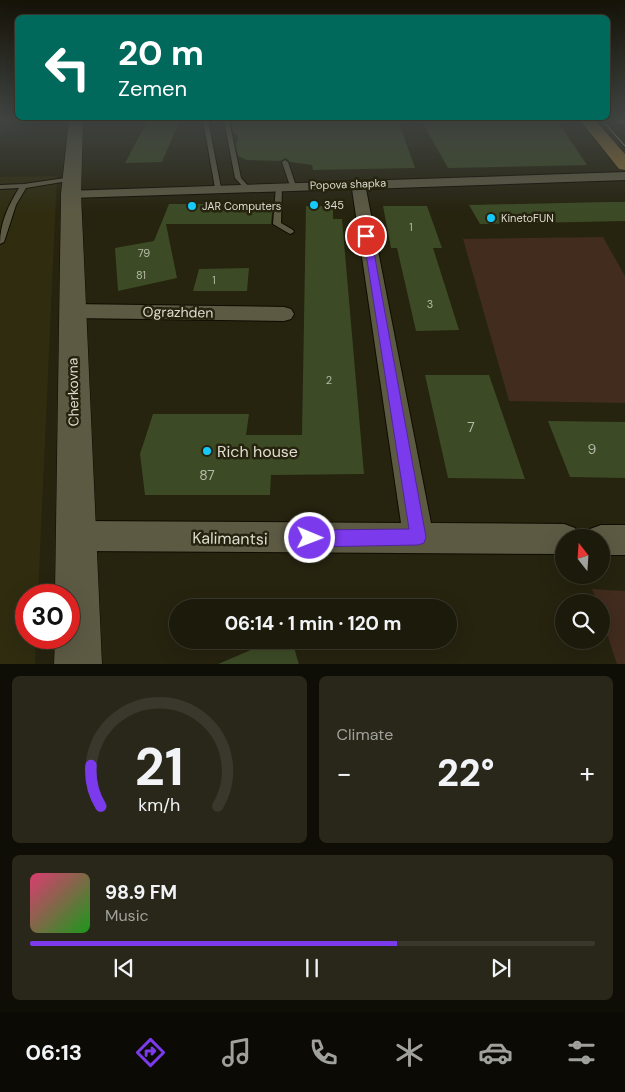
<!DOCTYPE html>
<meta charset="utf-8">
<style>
:root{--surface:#1c1a0b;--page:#292719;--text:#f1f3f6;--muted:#a0a19d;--line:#3a382c;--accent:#7c3aed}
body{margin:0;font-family:"DM Sans",sans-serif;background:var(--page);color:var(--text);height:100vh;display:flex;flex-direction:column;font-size:19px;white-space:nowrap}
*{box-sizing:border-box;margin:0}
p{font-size:16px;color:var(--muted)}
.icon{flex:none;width:28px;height:28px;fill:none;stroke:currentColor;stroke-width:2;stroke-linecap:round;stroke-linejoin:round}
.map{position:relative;height:664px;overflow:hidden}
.panel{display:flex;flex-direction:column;gap:12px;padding:12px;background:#0f0e06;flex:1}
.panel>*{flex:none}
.guide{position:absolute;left:15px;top:15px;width:595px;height:105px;border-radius:8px;box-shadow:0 5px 20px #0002,0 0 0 1px var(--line);background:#00695c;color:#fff;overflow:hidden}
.needle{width:32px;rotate:343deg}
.controls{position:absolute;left:555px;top:529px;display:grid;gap:10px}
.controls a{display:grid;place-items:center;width:55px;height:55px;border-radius:50%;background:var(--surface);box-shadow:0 5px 20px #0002,0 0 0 1px var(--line);font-size:25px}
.speed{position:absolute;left:15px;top:584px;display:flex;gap:10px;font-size:25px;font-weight:700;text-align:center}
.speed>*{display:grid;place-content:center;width:65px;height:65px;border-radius:50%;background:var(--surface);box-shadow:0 5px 20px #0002,0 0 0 1px var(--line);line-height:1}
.speed .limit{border:8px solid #d22;background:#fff;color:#111}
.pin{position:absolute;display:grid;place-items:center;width:42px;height:42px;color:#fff;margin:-21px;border:2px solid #fff;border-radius:50%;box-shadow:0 1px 5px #0007}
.me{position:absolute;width:55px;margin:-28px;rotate:91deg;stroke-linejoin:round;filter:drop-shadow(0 0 4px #0008)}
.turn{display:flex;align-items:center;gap:18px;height:105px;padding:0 20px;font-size:22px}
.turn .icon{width:65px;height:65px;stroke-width:2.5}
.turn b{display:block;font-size:35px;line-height:42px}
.big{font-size:38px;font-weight:700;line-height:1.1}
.panel .card{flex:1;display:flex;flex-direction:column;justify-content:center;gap:8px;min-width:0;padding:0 18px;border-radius:8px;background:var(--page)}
.panel .dial{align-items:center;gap:0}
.dial svg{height:130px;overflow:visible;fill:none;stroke:var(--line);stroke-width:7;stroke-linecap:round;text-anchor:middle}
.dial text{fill:var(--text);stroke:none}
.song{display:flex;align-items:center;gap:15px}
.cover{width:60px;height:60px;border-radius:8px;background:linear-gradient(135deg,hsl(340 70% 55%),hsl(120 70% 35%))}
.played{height:5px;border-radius:2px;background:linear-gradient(90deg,var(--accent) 65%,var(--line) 65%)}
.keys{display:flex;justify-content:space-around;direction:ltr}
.heat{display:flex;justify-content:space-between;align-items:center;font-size:28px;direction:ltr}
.panel .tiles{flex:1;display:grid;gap:12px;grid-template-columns:1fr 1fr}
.card:last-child{grid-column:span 2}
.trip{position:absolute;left:169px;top:599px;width:288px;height:50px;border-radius:25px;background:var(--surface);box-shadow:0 5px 20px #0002,0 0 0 1px var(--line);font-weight:700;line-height:50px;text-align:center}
.tabs{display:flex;height:80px;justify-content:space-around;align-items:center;background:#0b0a04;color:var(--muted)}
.tabs .icon{width:35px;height:35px}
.tabs .current{color:var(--accent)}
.tabs b{font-size:22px;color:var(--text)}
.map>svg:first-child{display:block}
.built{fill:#2f2c10}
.green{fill:#412c1e}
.building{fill:#3c4b26}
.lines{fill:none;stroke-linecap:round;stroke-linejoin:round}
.lane-casing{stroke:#0f0c00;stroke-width:2}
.street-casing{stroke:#0f0c00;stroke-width:2}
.secondary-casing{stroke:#0f0c00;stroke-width:1}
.primary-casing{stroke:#0f0c00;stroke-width:1}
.lane{fill:#5d5a44;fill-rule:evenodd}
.street{fill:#5d5a44;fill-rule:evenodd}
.secondary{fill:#5d5a44;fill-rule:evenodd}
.primary{fill:#8b6e37;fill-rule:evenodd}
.tram{stroke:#c8c7b9;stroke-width:1}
.route{fill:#7c3aed;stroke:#51269a}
.poi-dot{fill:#15cafb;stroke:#26230f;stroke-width:2}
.labels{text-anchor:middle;stroke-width:5;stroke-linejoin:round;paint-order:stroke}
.far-street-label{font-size:11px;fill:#dfded1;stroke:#26230f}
.far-poi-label{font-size:11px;fill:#dfded1;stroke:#26230f;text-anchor:start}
.number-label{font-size:11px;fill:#b6b9a6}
.street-label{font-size:14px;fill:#dfded1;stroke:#26230f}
.near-number-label{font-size:14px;fill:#b6b9a6}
.near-poi-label{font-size:16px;fill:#dfded1;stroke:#26230f;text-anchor:start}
.near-street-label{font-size:16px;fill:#dfded1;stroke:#26230f}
</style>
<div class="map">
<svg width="625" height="665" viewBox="0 0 625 665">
<rect width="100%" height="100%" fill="#26230f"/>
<path class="built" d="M57,176L38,595H26V638H36L35,664H0V177Z"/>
<path class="green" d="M603,237L625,276V403L509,401L463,239Z
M592,589L625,591V664H617L601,616V602H597Z"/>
<path class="building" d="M148,120H180L162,162L125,163Z
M231,120H398L415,168L313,170L312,165L290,162L286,158L280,161L247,160L238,156L236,146L238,136L233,132Z
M421,120H557L587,165L448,168Z
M607,202H625V221L480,224L469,205Z
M169,204H273L271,224H166L177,278L118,291L115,248L154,241Z
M306,206H333V219H342L364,474L271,475L270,495H145L140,454L153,414H249L246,435H302Z
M383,206H427L442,248H433L459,330L416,331L397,248H391Z
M249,268L247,291H193L199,269Z
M425,375H489L525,479L448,478Z
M548,421L625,422V478L570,477Z
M274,640H292L299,665H216Z"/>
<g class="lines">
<defs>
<path id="lane" d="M203,120H208L221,188L218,190L215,188Z
M224,120H229L241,178L249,187L248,188H244L235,178Z
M285,160L288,162L296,186L295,187L290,186L282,162Z
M72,177L75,179L74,180L26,188L16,205L4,242L0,244C0,223 8,206 19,188L0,189V185L24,184Z
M279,184L282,186L281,223L293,230L294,232L290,234L273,224L276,186Z"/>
<path id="street" d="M625,172V180L366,189L431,523L564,524L575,528L579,538H564V554L77,551L66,547L62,536L66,525L77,521L401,523L352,189L71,198L64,194L66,191Z
M71,304L284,307L291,309L294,314L291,319L284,321L71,318L64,316L61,311L64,306Z
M601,525H625V555H601V538H587L590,529Z"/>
<path id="secondary" d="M69,120H83L81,194L102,665H54L55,638H69V595H55L61,194Z"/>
<path id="primary" d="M580,120H595L625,154V170L619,169Z
M617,120H625V124L619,123Z"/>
</defs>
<use href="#lane" class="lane-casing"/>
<use href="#street" class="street-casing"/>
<use href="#secondary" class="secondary-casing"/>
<use href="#primary" class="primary-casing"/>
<use href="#lane" class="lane"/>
<use href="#street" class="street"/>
<use href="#secondary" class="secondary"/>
<use href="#primary" class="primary"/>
<path class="tram" d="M602,120L625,146"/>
</g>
<linearGradient id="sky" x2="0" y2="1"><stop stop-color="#151308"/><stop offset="0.56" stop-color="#414542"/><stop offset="1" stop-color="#414542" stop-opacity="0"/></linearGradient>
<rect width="625" height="213" fill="url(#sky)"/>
<path class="route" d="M363,234L371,236L426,537L424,543L418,545L310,547L304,544L302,538L304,533L310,530L409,529Z"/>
<g class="poi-dot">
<circle cx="314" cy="205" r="5"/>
<circle cx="192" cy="206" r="5"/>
<circle cx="491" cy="218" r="5"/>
<circle cx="207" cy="451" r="5"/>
</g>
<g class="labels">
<g class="far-street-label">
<text transform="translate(348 184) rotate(-2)" y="4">Popova shapka</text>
</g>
<g class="far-poi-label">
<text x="324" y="209">345</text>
<text x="202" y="210">JAR Computers</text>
<text x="501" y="222">KinetoFUN</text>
</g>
<g class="number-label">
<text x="411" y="231">1</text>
<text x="144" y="257">79</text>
<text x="141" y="279">81</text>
<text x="214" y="284">1</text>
<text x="430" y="308">3</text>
<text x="329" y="384">2</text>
</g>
<g class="street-label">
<text transform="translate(178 312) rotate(1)" y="5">Ograzhden</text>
<text transform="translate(73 392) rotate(-91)" y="5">Cherkovna</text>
</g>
<g class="near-number-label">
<text x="471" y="432">7</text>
<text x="592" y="454">9</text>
<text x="207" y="480">87</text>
</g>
<g class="near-poi-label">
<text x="217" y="457">Rich house</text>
</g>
<g class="near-street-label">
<text transform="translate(230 538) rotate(1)" y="6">Kalimantsi</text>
</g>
</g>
</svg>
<div class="controls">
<a><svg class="needle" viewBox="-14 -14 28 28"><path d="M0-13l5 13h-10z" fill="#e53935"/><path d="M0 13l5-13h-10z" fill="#a0a19d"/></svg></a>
<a><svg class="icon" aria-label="search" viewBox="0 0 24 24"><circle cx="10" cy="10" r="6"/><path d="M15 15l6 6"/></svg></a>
</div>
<div class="speed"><div class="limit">30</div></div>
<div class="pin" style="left:366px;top:236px;background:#d93025"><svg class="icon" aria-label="arrive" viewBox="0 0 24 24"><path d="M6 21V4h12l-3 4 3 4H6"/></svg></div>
<svg class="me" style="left:310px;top:538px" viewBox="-20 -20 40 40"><circle r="17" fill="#7c3aed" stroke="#fff" stroke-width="3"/><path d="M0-11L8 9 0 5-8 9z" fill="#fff"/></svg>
<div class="trip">06:14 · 1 min · 120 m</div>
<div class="guide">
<div class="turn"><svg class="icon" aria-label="left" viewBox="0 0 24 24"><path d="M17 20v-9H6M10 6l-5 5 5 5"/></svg><div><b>20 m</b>Zemen</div></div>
</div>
</div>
<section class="panel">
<div class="tiles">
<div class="card dial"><svg viewBox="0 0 100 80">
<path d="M14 69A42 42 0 1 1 86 69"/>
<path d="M14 69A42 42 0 0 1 8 44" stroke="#7c3aed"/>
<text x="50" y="56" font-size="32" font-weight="700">21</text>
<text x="50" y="72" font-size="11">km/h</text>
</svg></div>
<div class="card"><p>Climate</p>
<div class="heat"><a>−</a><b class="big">22°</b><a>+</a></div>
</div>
<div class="card">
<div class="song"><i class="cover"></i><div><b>98.9 FM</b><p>Music</p></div></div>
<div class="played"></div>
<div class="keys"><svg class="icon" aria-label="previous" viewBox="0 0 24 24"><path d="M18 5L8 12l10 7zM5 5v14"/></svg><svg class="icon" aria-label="pause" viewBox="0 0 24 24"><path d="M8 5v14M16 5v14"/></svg><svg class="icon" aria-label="next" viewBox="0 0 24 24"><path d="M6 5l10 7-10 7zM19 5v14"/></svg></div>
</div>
</div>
</section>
<nav class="tabs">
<b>06:13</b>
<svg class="icon current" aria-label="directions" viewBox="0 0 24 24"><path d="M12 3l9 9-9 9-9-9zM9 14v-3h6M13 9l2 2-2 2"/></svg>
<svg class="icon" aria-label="music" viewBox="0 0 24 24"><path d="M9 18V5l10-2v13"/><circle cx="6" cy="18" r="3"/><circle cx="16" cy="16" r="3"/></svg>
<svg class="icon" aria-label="phone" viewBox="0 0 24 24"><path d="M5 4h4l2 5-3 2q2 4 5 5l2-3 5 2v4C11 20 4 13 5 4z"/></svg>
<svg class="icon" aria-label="climate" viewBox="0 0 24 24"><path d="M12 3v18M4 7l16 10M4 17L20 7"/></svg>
<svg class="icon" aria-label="car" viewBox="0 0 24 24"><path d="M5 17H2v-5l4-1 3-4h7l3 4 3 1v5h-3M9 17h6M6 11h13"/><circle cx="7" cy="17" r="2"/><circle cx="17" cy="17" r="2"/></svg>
<svg class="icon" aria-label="filters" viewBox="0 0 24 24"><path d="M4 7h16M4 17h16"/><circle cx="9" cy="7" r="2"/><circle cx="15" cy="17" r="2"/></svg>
</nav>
